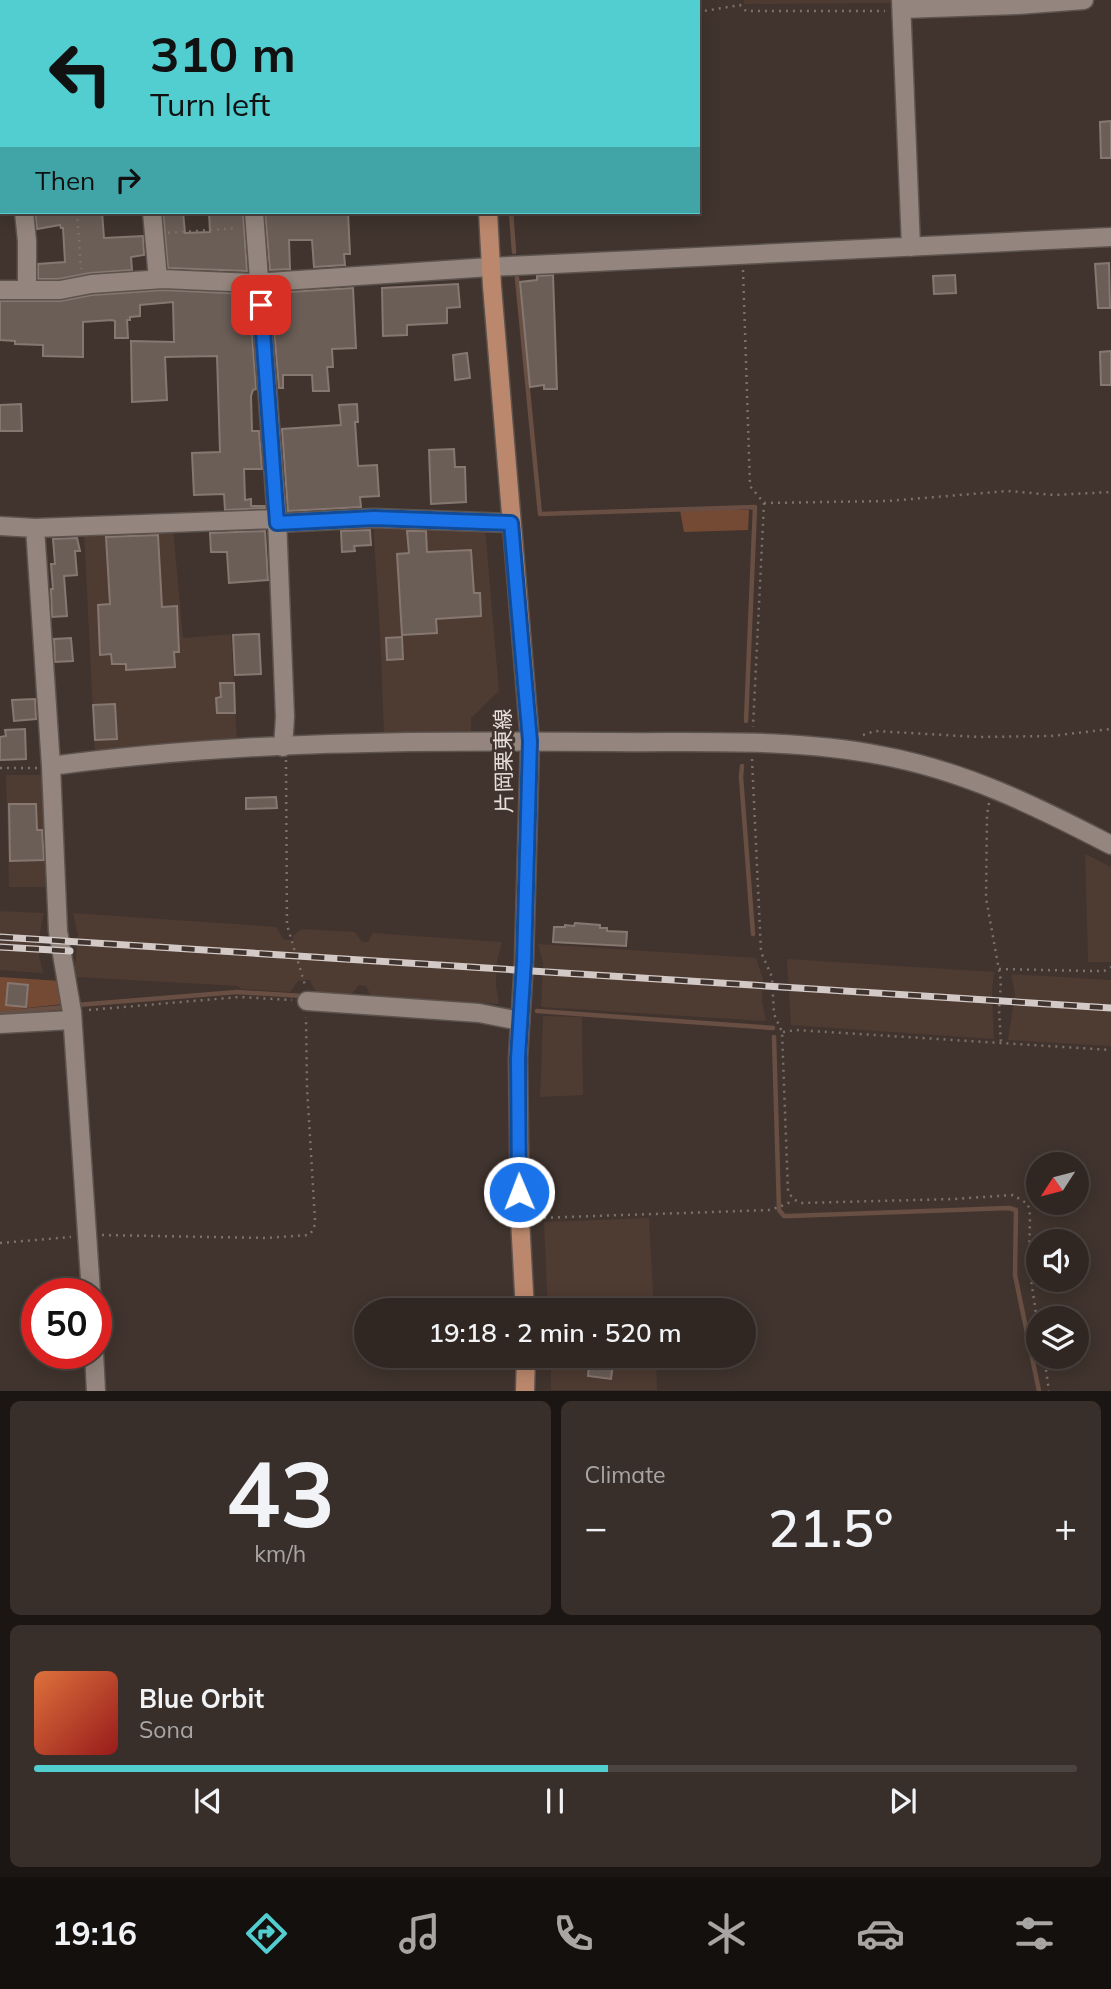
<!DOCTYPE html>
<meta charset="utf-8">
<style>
:root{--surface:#312722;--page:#392f2a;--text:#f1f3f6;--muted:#a8a5a5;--line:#4c4440;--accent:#52cdd0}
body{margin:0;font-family:Mulish,"Noto Sans JP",sans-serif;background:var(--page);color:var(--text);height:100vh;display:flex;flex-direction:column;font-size:26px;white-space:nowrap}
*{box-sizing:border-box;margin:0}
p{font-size:23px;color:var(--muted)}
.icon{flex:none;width:38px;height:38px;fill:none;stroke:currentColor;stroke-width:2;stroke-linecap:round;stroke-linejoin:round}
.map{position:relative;height:1391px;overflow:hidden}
.sheet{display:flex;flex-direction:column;gap:10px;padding:10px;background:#1b1513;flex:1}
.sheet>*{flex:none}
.banner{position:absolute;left:0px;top:0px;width:700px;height:214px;box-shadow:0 4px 18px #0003,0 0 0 2px var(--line);background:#52cdd0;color:#111;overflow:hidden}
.needle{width:46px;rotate:234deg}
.tools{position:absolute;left:1026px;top:1152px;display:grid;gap:14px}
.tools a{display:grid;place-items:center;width:63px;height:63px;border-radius:50%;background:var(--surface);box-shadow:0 4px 18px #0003,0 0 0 2px var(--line);font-size:35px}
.speed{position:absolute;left:21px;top:1278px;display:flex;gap:14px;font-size:35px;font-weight:700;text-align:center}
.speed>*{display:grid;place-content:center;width:91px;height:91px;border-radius:50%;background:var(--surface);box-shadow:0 4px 18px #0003,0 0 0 2px var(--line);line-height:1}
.speed .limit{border:10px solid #d22;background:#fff;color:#111}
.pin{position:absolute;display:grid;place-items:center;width:60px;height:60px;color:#fff;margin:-30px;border-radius:14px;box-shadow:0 4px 10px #0006}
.me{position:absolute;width:77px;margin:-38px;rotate:359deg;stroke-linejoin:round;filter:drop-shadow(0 0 5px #0008)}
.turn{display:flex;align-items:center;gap:24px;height:147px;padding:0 35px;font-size:32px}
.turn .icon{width:91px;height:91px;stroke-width:2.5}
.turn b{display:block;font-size:49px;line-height:60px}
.then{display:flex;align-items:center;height:66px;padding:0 35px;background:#0003;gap:14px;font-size:26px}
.big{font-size:52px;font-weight:600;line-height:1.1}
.sheet .widget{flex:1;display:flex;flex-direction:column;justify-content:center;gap:10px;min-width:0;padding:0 24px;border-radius:10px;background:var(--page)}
.sheet .dial{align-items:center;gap:0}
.dial b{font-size:91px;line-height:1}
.song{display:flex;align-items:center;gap:21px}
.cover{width:84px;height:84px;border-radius:10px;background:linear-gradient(135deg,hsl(20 70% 55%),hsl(0 70% 35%))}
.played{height:7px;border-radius:4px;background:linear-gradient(90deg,var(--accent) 55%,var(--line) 55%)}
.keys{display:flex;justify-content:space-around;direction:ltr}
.heat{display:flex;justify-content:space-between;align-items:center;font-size:38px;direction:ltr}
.sheet .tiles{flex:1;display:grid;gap:10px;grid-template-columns:1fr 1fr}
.widget:last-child{grid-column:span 2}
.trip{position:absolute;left:354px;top:1298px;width:402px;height:70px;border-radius:35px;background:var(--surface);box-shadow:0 4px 18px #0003,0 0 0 2px var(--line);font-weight:600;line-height:70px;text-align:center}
.tabs{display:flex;height:112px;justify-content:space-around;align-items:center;background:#14100e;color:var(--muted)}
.tabs .icon{width:49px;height:49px}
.tabs .selected{color:var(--accent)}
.tabs b{font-size:32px;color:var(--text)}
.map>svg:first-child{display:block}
.built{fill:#4e3b32}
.green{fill:#754a35}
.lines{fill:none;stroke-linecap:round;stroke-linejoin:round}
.stream{stroke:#694f43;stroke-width:4.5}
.building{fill:#6b5e57;stroke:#867770;stroke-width:2}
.minor-casing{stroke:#5d534e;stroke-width:21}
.major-casing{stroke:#5d534e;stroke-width:21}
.path{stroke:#7c706b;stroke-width:2.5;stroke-dasharray:2 5;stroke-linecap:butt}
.minor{stroke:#94867e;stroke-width:18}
.major{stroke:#bc886d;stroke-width:18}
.rail-casing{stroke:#d3cac7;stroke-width:7}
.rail{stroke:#41342e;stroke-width:4.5;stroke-dasharray:13;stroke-linecap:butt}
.route-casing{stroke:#114b97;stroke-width:18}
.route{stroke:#1a73e8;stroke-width:12}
.labels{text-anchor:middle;stroke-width:6;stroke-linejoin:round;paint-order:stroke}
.street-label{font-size:21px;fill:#e9e0dd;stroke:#41342e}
</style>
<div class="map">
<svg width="1111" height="1391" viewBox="0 0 1111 1391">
<rect width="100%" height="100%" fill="#41342e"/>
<path class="built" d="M744,0H892V3L744,4Z
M373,524L485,528L499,691L471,718V731L384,736L380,632Z
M173,528L183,638L231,634L237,744L144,747L95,753L84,531Z
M6,775H43L46,887H9Z
M1085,854L1111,867V962H1088Z
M0,911L44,913L40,932L39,955L43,973L0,970Z
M73,913L276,927L284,940H293V936L301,929L355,932L362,942H368L373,933L502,942L497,961L496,985L499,1004L371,996L366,986L359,985L351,995L317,993L309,980L298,981L290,992L241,989L238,986L74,977L78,935Z
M538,944L756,958L763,979L762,1001L766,1021L541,1007L543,963Z
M787,959L994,972L992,993L994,1039L791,1025Z
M1011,974L1111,980V1046L1008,1040L1015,994Z
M543,1016L582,1017L583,1095L540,1097Z
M649,1218L654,1311H548L544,1222Z
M551,1356H656L657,1390H551Z"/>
<path class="green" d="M680,510H749L748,530L684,532Z
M0,977L60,981L63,1004L0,1011Z"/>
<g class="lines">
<path class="stream" d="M511,212L514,252
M517,278L540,514L755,507L746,721
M742,766L741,777L753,934
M77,1005L237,992L303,996
M537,1011L773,1028
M0,1013L65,1007
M774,1037L779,1210L784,1216H790L1009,1208L1016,1210L1015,1275L1039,1391"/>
</g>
<path class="building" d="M1111,121V158H1101L1100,122Z
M35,212H102L104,238L143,236L144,255L131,257L132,270L90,273L59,279H38V264L65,262L63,228H61L60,225L37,229Z
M163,212H183L185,233L210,232L209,212H243L247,271L168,268Z
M265,212H348L350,254H344L345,265L314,267L312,240H289L290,269L270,270Z
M1109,263L1110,308H1098L1095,264Z
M553,275L557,389H544V385L530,387L520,282L537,280V276Z
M955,275L956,293L934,294L933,276Z
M458,284L460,307L447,308V323L407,325V335L383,336L382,288Z
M353,288L356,348L332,349L333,367H327L329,391H313L312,375H283V388H279L271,293Z
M163,290L249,294L256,389L253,390L251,396L252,431H259L262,469H244L245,500L251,499V506H265V508L225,510L224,494L194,495L192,453L220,452L217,356L165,357L167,400L132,402L131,341L174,342L173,302L140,305V316L130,317V320H127L128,338H115V321L112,320L83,322V357L43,356V345L15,344V341L0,340V301H60L92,295Z
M1111,351V385H1101L1100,352Z
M467,353L470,378L455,380L453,355Z
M21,404L22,431H0V405Z
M357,404L358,422H355L358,466L377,465L379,496L360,497L361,507L288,511L282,429L341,425L339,405Z
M454,449L455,467H465L466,502L431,504L429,450Z
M370,530L371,545L354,546L355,551L342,552L341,531Z
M265,531L268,580L229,583L227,552H211L210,533Z
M407,531H426L427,552L471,550L474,593H480L481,616L436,619L437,633L402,635L397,554L409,553Z
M158,535L162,607L177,606L179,652H174L175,667L126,670V664H112L111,654L100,655L98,605L110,604L106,537Z
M77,538L80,551H75L77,575L64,576L67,616L52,617L51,589H53L51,564H55L53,539Z
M259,634L261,674L235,675L233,635Z
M402,637L403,659L387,660L386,638Z
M71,638L73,661L55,662L54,639Z
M220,683H234L235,713H217L216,698L221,697Z
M35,699L36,719L14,721L12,700Z
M115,704L117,739L95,740L93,705Z
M25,729L26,759L0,760V737L6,736L5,730Z
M276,797L277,808L246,809V798Z
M9,804H36L37,830H42L44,860L10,861Z
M575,923L600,925V928H607V931L627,932L626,946L553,942L554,927H565V925L574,926Z
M8,983L28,985L26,1007L6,1005Z
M590,1356H614L611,1379L588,1376Z"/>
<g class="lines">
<defs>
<path id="minor" d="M243,0V2
M901,0L911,247
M902,9L1018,5L1084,0
M0,45H2
M24,212L27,241V289
M152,212L158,279
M254,212L277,519L285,717L283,747
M0,290H60L91,284L163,279L253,283L490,267L1111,237
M277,523L374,518L511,523
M0,526L35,528L51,766L58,931L72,1012L91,1293
M35,528L277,519
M51,766C235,741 423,740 609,742C698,743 791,738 879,755C963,770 1036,806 1111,845
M307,1001L479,1013L520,1021
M0,1024L72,1020
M94,1353L96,1391"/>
<path id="major" d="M478,0V2
M488,212L492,286L530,741L524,962L518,1058L520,1219L525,1311
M525,1391L526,1356"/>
</defs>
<use href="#minor" class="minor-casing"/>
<use href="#major" class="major-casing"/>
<path class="path" d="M698,12L740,5L746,11H885
M77,212L81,269
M168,233L238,228
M743,270L750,486L764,503L753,727
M764,503L888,501L1008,491L1054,495L1111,492
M863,735L875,731L979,737L1051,736L1111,729
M752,759L761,952L772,977L774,1014L782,1032L788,1191L793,1199L801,1203L954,1199L1013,1195L1028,1204L1030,1215L1029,1266L1038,1327
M286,760L287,925L305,985
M0,768H37
M989,803L987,815L986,898L1001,981L999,1010L1001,1043
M999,969L1089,971H1104L1111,967
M89,1010L239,997L292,1000
M783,1032L796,1030L1111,1050
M537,1218L770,1210L787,1204L793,1199
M102,1235L265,1238L309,1235L314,1229L315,1220L307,1087L306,1017
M0,1243L71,1237
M1044,1356L1049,1391"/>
<use href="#minor" class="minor"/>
<use href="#major" class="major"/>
<defs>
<path id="rail" d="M0,937L1111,1008
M0,947L70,951"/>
</defs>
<use href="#rail" class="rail-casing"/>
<use href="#rail" class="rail"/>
</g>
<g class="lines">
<defs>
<path id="route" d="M261,305L277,523L374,518L511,523L530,741L524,962L518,1058L519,1192"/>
</defs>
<use href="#route" class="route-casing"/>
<use href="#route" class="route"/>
</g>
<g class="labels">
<g class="street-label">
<text transform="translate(504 761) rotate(-91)" y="7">片岡栗東線</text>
</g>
</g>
</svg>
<div class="tools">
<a><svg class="needle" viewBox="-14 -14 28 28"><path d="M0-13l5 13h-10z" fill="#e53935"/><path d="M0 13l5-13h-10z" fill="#a8a5a5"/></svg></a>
<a><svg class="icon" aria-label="sound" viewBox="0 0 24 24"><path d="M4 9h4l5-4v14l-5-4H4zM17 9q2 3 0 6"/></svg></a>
<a><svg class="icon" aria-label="layers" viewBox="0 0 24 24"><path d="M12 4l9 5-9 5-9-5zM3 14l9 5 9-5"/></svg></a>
</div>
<div class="speed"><div class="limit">50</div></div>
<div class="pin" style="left:261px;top:305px;background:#d93025"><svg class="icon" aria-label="arrive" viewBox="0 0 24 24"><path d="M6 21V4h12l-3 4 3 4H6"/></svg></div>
<svg class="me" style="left:519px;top:1192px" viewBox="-20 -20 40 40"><circle r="17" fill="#1a73e8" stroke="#fff" stroke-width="3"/><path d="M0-11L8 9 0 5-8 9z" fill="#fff"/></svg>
<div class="trip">19:18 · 2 min · 520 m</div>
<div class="banner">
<div class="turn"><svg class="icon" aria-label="left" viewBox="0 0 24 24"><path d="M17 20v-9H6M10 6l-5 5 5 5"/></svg><div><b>310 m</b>Turn left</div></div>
<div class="then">Then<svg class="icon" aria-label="right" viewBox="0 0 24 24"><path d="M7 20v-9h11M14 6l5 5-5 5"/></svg></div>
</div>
</div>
<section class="sheet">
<div class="tiles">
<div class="widget dial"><b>43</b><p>km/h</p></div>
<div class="widget"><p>Climate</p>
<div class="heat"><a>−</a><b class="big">21.5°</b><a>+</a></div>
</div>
<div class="widget">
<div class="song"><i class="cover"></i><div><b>Blue Orbit</b><p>Sona</p></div></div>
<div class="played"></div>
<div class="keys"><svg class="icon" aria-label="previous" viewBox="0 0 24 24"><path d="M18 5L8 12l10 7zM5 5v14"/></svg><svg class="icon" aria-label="pause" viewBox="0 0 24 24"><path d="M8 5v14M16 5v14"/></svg><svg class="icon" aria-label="next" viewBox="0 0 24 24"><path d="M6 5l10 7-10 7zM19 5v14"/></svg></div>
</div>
</div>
</section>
<nav class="tabs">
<b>19:16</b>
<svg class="icon selected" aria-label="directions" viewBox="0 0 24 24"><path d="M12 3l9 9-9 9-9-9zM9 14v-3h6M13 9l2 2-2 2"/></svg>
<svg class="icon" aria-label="music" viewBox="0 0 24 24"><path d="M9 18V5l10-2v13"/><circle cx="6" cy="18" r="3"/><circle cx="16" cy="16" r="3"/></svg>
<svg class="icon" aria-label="phone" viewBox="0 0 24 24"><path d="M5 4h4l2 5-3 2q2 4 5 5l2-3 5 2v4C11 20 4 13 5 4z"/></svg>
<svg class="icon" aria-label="climate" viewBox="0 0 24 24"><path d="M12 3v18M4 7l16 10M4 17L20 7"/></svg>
<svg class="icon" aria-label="car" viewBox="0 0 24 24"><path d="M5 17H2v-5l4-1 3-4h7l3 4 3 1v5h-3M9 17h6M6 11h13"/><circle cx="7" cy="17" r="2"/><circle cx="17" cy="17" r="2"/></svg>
<svg class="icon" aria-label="filters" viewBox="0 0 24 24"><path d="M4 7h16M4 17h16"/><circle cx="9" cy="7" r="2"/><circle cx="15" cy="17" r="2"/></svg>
</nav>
